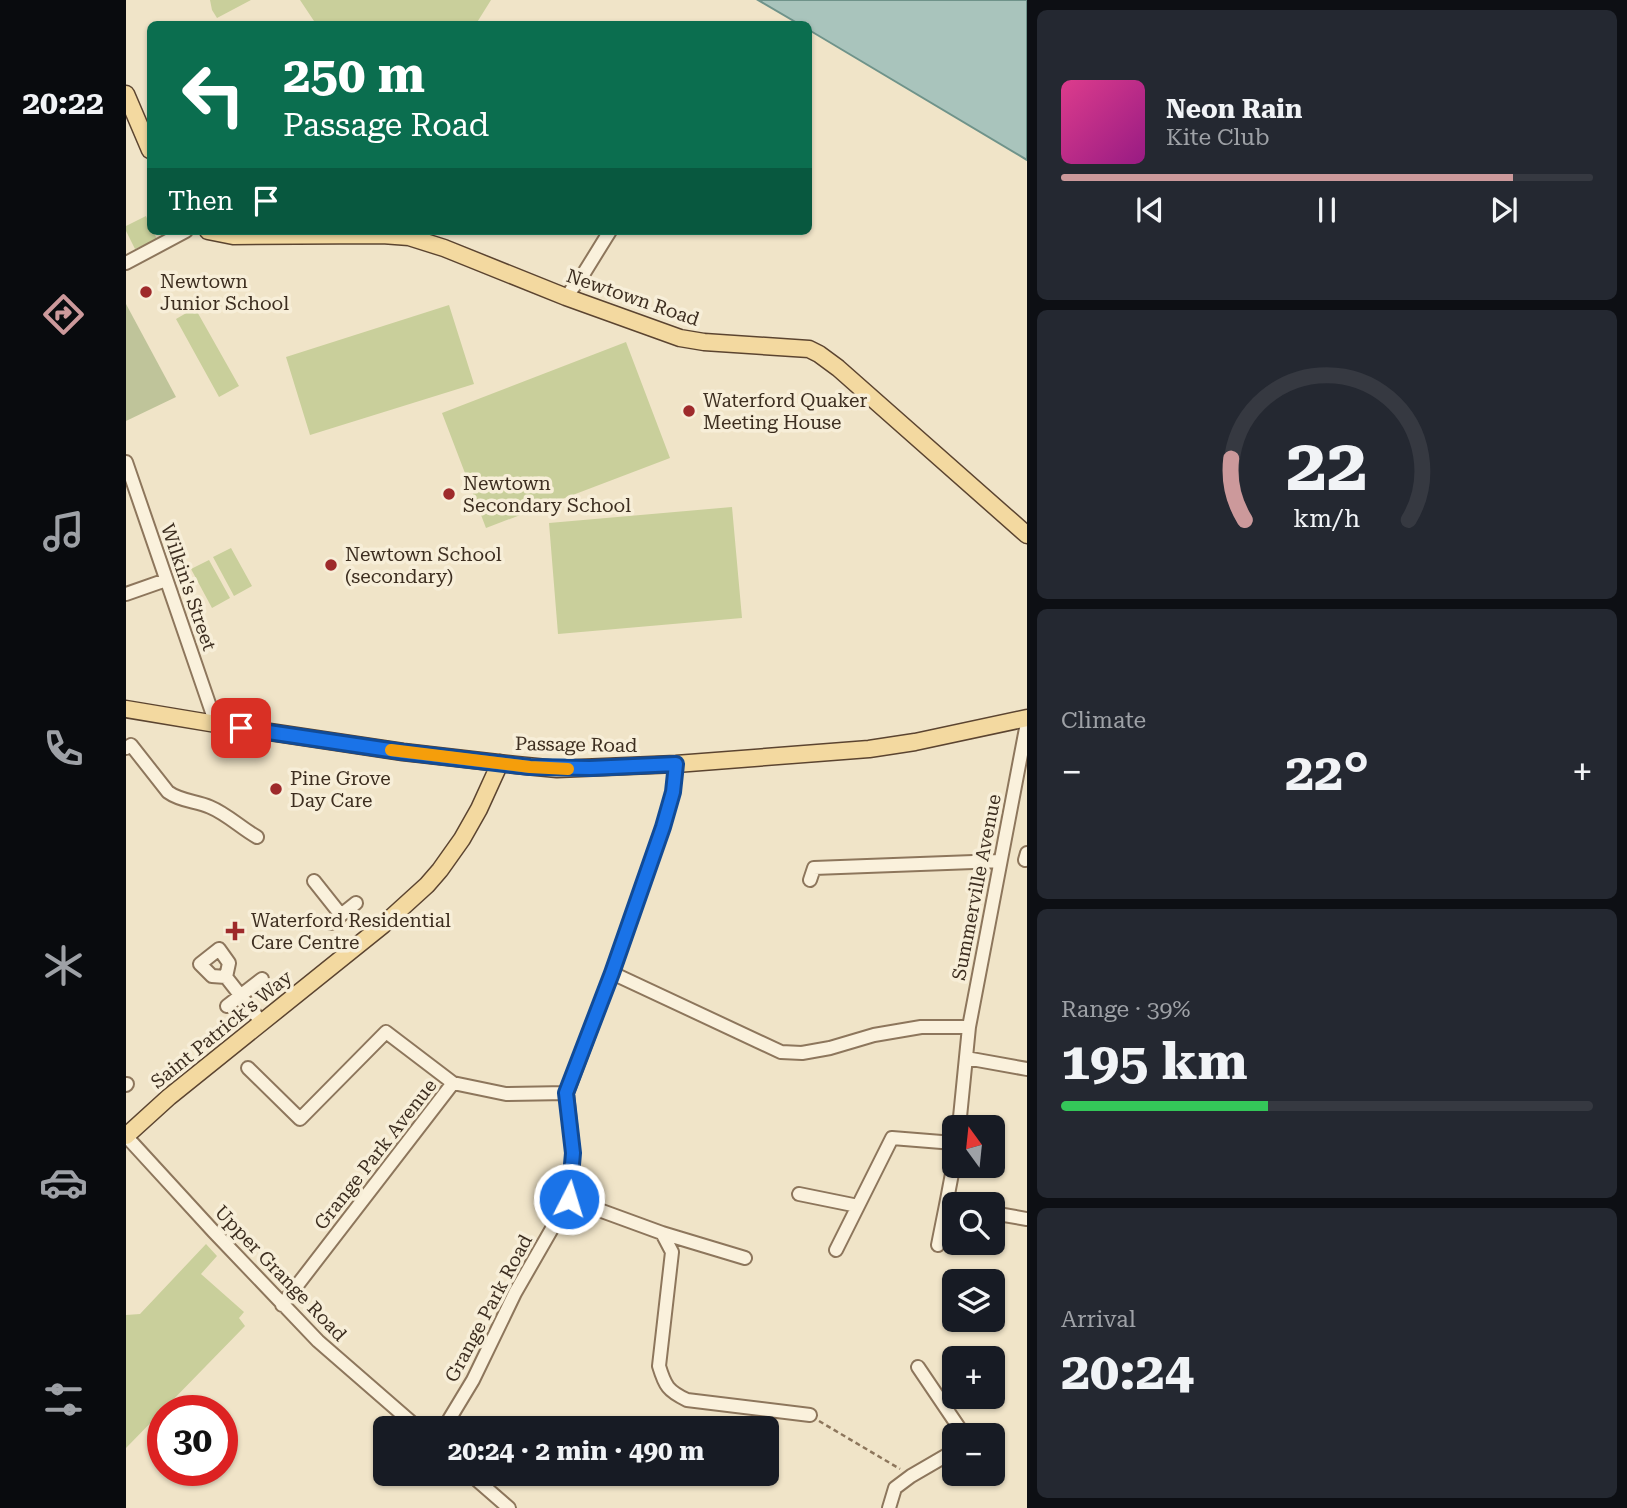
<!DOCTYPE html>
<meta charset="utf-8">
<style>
:root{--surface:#171b24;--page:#242831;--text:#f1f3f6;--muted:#9ea1a6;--line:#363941;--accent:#cc999b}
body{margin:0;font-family:"Roboto Serif",serif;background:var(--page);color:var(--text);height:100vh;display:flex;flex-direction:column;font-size:26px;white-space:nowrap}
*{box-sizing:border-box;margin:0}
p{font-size:23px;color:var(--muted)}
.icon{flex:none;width:38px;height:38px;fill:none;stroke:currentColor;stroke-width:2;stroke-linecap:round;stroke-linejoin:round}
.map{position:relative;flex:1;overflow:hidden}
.sheet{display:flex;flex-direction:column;gap:10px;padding:10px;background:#0d0f14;width:600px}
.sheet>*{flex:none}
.guide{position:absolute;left:21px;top:21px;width:665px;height:214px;border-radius:10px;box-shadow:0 2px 5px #0004;background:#0b6e4f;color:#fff;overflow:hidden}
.needle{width:46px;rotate:345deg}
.buttons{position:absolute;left:816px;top:1115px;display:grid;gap:14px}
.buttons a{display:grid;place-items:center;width:63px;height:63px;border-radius:10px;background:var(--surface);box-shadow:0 2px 5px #0004;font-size:35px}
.speed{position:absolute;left:21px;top:1395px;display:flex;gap:14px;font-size:35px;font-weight:700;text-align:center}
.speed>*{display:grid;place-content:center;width:91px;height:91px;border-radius:50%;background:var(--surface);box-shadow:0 2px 5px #0004;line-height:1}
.speed .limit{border:10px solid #d22;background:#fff;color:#111}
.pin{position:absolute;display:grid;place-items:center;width:60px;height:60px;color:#fff;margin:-30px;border-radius:14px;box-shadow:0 4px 10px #0006}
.me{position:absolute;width:77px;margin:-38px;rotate:5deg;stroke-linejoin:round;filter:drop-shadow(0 0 5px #0008)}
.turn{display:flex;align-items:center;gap:24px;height:147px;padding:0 21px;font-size:32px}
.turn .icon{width:91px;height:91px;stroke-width:2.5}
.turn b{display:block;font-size:49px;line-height:60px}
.then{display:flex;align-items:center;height:66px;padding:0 21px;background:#0003;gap:14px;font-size:26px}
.big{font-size:52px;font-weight:700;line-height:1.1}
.sheet .widget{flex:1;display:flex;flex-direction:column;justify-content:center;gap:10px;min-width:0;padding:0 24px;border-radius:10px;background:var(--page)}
.sheet .dial{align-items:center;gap:0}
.dial svg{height:182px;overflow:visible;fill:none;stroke:var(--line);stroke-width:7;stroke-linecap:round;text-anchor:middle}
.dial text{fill:var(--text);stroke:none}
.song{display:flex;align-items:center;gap:21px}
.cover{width:84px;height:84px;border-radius:10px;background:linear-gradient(135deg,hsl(330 70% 55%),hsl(310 70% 35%))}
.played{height:7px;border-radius:4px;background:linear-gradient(90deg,var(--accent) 85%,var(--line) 85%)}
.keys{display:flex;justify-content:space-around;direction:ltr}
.heat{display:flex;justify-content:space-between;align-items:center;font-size:38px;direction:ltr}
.charge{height:10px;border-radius:5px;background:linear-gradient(90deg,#34c759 39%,var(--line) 0)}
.trip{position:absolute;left:247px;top:1416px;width:406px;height:70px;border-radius:10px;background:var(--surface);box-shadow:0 2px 5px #0004;font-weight:700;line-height:70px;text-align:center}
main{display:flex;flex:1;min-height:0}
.dock{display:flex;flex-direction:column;width:126px;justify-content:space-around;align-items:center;background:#090b0e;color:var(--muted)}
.dock .icon{width:49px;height:49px}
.dock .current{color:var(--accent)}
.dock b{font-size:32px;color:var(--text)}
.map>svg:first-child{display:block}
.green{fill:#c9cf9b}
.cemetery{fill:#bfc49a}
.water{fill:#a9c4bc;stroke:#6f938a;stroke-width:2}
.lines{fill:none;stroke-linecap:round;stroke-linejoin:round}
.minor-casing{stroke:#8d765c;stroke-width:16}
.major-casing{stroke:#5b4430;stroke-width:19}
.path{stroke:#8d765c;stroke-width:2.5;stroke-dasharray:5 3.5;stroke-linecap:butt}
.minor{stroke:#faf1dc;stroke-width:12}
.major{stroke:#f3d9a0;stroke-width:16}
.route-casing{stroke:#114b97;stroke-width:18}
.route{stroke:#1a73e8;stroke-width:12}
.slow{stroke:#f59e0b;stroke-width:12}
.poi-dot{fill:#9e2a2b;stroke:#f7eed8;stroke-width:2.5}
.labels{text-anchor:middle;stroke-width:7;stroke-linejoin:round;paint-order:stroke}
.poi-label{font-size:19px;fill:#3d2e20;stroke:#f7eed8;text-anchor:start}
.street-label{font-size:19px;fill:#3d2e20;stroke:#f7eed8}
</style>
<main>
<nav class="dock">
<b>20:22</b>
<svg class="icon current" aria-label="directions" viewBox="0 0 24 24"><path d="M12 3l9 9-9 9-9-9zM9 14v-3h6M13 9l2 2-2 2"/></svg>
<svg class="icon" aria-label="music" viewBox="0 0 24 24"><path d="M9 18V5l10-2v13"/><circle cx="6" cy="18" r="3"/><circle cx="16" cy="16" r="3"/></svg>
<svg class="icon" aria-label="phone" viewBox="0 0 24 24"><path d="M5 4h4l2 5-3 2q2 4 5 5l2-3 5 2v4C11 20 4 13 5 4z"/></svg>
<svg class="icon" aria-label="climate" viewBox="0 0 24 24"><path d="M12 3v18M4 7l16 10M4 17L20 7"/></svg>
<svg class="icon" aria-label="car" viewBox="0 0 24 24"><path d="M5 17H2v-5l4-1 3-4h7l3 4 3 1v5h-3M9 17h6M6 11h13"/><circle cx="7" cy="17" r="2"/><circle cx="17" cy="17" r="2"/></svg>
<svg class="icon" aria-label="filters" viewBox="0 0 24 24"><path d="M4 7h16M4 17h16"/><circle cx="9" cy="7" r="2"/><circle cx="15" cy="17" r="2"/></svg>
</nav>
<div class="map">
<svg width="901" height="1508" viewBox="0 0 901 1508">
<rect width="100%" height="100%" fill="#f0e4c8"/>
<path class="green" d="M84,0H125L91,18L86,10Z
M174,0H365L350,24H190Z
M20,216L24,226V231H27L31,239L9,249L0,231V226Z
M323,305L348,384L184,435L160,357Z
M69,308L113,386L93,397L50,319Z
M500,342L544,458L360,528L316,413Z
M606,507L616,618L432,634L423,523Z
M105,548L126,586L108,596L87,557Z
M83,560L104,598L86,608L65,569Z
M80,1244L91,1256L75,1274L118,1312L113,1318L119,1326L0,1448V1315L14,1314Z"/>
<path class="cemetery" d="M0,304L50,397L0,421Z"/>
<path class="water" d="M632,0H901V160L683,30L682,24H673Z"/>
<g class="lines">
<defs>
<path id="minor" d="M0,263L60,231
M440,297L458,273L484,231
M0,462L90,724
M0,594L40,580
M0,748L5,745L42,792C54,801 70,801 84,807C101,814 115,828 131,837
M899,860L901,853
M684,880L688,868L874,861
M188,881L215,915L205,923
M215,915L230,903
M486,973L655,1052L676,1053L704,1048L748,1035L795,1027H843
M100,977L103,963L93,949L74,964L86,976L100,977L136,1023
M101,1006L136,979
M840,1058L901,1069
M122,1068L174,1119L260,1032L327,1083
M0,1085L1,1084
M833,1127L843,1027L901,723
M0,1136L88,1232L192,1341L292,1428
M828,1163L820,1205L828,1206
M673,1194L732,1206
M443,1199L536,1233L546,1252L533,1366C539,1386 542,1391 561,1400L684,1415
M866,1213L901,1219
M536,1233L619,1258
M812,1245L820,1205
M710,1250L766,1138L828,1143
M156,1305L327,1083L380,1094L441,1093
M792,1367L838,1435
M318,1428L347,1380L389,1293L443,1199L447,1152L441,1093L486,973L537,827L547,792L550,764
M344,1474L383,1508
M763,1508L769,1488L785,1476L828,1451"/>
<path id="major" d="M0,94L24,150
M82,231L107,236L256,235L283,237L318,248L440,297L554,338L578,342L683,349L693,354L712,368L901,535
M0,709L90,724L277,752L390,765L431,769L550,764L743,749L789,742L901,718
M0,1136L43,1097L257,925L301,885L314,870L336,839L353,809L374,763"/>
</defs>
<use href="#minor" class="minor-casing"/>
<use href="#major" class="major-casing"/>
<path class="path" d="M693,1421L774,1469"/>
<use href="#minor" class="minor"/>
<use href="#major" class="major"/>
</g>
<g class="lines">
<defs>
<path id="route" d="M115,728L277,752L404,767L464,768L550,764L547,792L537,827L486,973L440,1093L447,1153L443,1199"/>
</defs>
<use href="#route" class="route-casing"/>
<use href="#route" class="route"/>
<path class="slow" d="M265,750L404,767L442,769"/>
</g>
<g class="poi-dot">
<circle cx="20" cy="292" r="7"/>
<circle cx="563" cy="411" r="7"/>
<circle cx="323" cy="494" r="7"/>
<circle cx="205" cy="565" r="7"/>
<circle cx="150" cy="789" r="7"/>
<path d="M105.5 920.5h7v7h7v7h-7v7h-7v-7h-7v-7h7z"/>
</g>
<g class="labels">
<g class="poi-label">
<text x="34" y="288">Newtown<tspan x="34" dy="22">Junior School</tspan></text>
<text x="577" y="407">Waterford Quaker<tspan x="577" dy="22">Meeting House</tspan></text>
<text x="337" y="490">Newtown<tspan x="337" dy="22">Secondary School</tspan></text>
<text x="219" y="561">Newtown School<tspan x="219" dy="22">(secondary)</tspan></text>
<text x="164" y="785">Pine Grove<tspan x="164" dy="22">Day Care</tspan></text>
<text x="125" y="927">Waterford Residential<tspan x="125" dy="22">Care Centre</tspan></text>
</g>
<g class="street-label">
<text transform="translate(507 297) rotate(19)" y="7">Newtown Road</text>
<text transform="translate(63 587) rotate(71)" y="7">Wilkin's Street</text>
<text transform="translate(450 744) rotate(1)" y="7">Passage Road</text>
<text transform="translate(850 887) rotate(-79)" y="7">Summerville Avenue</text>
<text transform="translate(95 1029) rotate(-39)" y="7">Saint Patrick's Way</text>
<text transform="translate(249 1154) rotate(-52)" y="7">Grange Park Avenue</text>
<text transform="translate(155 1273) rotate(46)" y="7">Upper Grange Road</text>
<text transform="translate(362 1308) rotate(-62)" y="7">Grange Park Road</text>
</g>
</g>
</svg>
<div class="buttons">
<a><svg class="needle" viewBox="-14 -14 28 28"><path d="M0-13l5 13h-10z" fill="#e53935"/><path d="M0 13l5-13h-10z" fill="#9ea1a6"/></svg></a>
<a><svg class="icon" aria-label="search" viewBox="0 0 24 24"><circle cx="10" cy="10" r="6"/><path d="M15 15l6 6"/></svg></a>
<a><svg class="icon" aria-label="layers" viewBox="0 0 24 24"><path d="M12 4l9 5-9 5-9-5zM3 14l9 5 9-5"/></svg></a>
<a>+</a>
<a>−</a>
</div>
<div class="speed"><div class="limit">30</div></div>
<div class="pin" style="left:115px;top:728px;background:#d93025"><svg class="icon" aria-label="arrive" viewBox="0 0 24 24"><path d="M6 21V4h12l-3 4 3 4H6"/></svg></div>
<svg class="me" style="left:443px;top:1199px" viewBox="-20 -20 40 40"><circle r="17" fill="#1a73e8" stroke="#fff" stroke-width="3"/><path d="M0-11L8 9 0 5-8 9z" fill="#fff"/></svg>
<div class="trip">20:24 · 2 min · 490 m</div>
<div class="guide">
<div class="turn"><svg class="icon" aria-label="left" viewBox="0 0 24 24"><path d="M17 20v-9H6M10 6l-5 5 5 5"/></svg><div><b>250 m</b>Passage Road</div></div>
<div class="then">Then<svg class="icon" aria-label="arrive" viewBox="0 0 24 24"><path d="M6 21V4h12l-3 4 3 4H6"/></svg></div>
</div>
</div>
<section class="sheet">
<div class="widget">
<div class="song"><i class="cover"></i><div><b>Neon Rain</b><p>Kite Club</p></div></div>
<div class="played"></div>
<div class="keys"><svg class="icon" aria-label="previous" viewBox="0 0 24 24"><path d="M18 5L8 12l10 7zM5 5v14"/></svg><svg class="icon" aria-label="pause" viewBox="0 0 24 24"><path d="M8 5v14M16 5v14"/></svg><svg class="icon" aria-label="next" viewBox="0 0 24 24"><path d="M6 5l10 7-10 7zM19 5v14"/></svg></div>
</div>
<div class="widget dial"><svg viewBox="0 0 100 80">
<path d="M14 69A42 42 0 1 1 86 69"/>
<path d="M14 69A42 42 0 0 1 8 42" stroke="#cc999b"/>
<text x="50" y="56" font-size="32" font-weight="700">22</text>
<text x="50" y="72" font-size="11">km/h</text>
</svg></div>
<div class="widget"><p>Climate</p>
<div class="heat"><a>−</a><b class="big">22°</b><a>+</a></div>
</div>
<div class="widget"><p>Range · 39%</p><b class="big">195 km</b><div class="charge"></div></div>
<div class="widget"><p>Arrival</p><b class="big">20:24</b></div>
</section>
</main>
